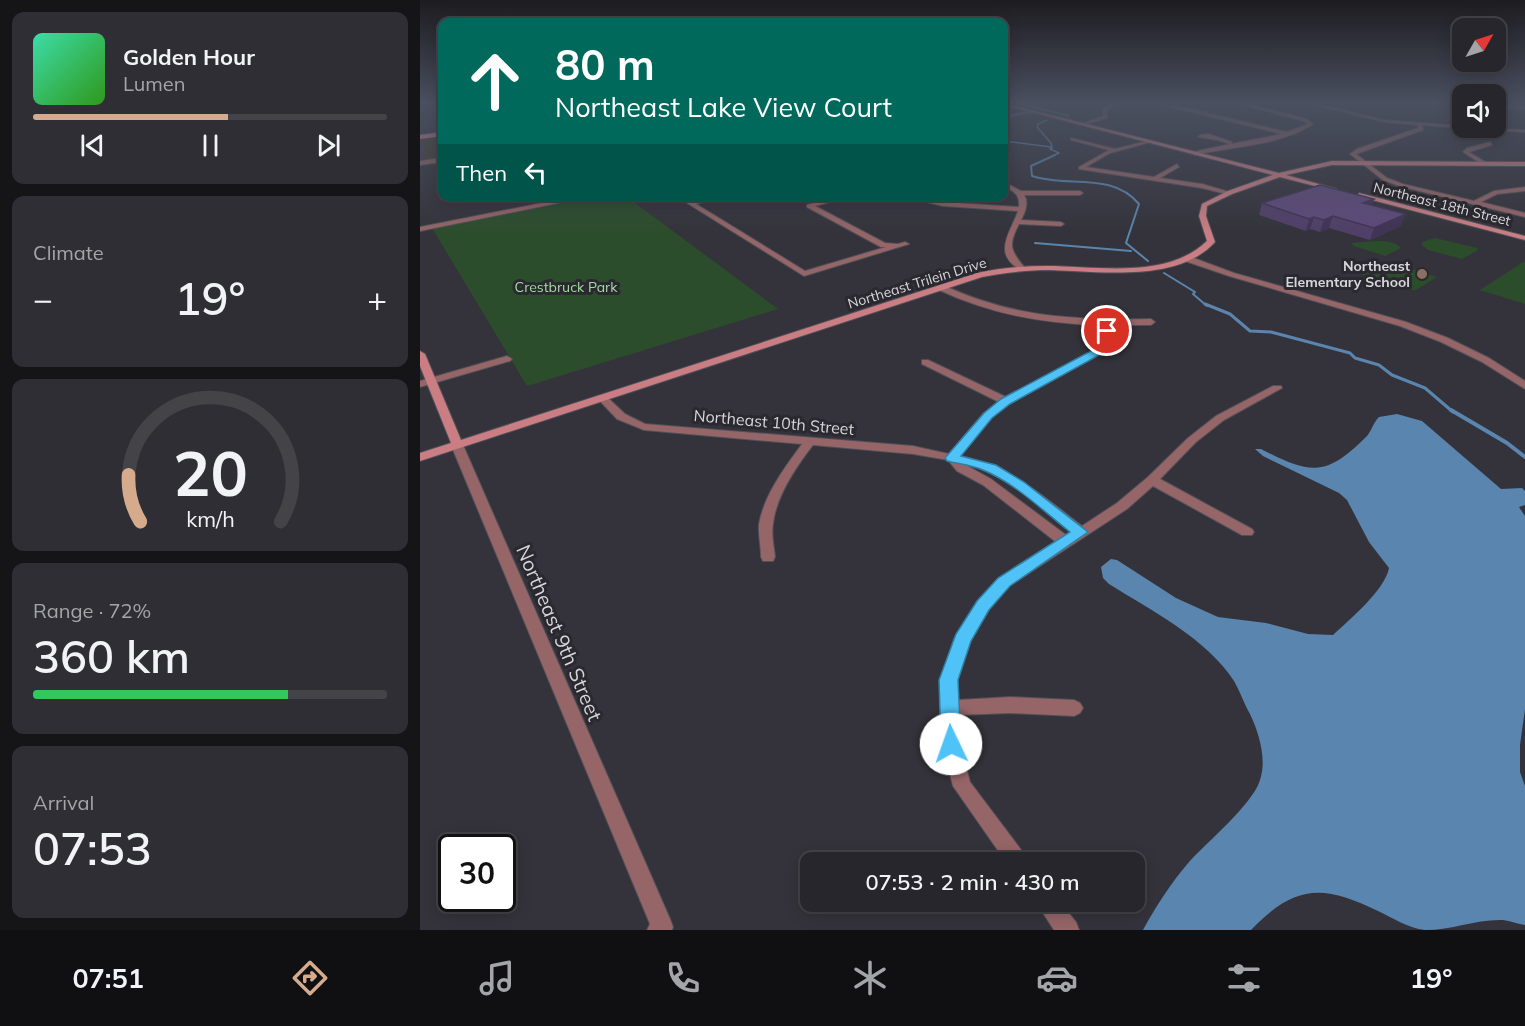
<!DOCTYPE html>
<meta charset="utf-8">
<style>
:root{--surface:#27262c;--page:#2f2e34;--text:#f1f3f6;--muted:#a4a5a9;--line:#434348;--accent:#d6ab8b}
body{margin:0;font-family:Mulish,sans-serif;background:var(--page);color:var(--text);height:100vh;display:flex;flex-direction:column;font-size:22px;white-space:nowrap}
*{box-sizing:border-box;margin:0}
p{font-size:20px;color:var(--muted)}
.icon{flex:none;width:33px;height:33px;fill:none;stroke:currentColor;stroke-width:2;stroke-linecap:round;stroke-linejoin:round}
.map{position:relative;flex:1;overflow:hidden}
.panel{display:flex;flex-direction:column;gap:12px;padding:12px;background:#151518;width:420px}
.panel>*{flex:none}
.guide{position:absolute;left:18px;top:18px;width:570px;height:183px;border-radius:12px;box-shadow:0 3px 15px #0003,0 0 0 2px var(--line);background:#00695c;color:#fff;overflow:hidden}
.needle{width:39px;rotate:51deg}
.buttons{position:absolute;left:1032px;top:18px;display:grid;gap:12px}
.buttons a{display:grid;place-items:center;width:54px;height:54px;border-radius:12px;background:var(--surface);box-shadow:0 3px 15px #0003,0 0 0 2px var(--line);font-size:30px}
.speed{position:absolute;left:18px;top:834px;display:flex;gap:12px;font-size:30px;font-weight:700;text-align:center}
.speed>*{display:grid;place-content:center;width:78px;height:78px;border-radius:50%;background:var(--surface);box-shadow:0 3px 15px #0003,0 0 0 2px var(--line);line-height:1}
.speed .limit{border:3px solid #111;border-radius:9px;background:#fff;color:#111}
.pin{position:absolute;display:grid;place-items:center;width:51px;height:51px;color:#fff;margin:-26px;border:3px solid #fff;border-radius:50%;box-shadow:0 2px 6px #0007}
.me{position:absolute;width:66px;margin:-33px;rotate:357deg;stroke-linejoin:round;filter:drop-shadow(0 0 4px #0008)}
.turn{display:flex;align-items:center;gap:21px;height:126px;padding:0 18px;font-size:27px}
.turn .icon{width:78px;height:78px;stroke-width:2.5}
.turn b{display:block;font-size:42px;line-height:51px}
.then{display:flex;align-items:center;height:57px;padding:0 18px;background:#0003;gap:12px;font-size:22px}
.big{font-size:45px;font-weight:600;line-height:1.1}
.panel .tile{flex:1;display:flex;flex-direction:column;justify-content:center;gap:9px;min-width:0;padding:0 21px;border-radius:12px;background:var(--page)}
.panel .dial{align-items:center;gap:0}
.dial svg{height:156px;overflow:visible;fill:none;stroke:var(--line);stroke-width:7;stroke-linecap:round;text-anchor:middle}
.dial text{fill:var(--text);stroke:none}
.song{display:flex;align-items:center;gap:18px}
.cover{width:72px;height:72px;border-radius:9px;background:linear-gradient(135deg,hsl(160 70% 55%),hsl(110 70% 35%))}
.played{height:6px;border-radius:3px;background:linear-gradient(90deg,var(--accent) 55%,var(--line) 55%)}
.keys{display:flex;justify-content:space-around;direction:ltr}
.heat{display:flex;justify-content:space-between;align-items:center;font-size:33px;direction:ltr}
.charge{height:9px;border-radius:4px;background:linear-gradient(90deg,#34c759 72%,var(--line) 0)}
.trip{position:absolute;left:380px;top:852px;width:345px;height:60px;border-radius:12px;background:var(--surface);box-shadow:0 3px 15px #0003,0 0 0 2px var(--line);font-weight:600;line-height:60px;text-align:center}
.dock{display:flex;height:96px;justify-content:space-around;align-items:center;background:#100f12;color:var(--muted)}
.dock .icon{width:42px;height:42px}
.dock .selected{color:var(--accent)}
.dock b{font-size:27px;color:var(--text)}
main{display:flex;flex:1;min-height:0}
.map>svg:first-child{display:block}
.commercial{fill:#443b2a}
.green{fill:#2c4d2b}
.water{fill:#5985ae}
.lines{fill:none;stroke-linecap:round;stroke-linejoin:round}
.stream-far3{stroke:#5985ae;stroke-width:1.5}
.stream-far2{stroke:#5985ae;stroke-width:2}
.stream-far1{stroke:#5985ae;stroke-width:3}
.stream{stroke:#5985ae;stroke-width:4}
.street-casing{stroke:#515058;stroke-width:2}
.secondary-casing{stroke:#515058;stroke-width:2}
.primary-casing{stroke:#515058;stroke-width:1}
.street{fill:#956567;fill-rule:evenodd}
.secondary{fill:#ca7e83;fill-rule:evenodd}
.primary{fill:#f49298;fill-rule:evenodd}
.wall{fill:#504069}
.shaded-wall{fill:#413455}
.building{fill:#5d4a7a;stroke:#413455;stroke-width:1.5}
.route{fill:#4fc3f7;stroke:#337fa1;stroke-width:1.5}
.education-dot{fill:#8d6e63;stroke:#2a2930;stroke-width:2}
.labels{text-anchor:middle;stroke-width:6;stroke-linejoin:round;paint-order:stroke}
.far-street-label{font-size:14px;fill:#d7d6db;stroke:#2a2930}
.far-poi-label{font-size:14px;font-weight:bold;fill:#d7d6db;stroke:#2a2930;text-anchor:end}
.far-park-label{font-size:14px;fill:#a1df9e;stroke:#2a2930}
.street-label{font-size:16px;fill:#d7d6db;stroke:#2a2930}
.near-street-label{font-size:20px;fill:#d7d6db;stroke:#2a2930}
</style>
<main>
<section class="panel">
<div class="tile">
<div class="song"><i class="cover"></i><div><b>Golden Hour</b><p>Lumen</p></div></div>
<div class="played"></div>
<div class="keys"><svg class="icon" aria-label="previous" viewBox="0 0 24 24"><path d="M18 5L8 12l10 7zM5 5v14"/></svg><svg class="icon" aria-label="pause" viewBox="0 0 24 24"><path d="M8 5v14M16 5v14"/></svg><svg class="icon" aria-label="next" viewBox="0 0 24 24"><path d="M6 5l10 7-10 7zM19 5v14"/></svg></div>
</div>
<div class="tile"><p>Climate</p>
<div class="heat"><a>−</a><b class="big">19°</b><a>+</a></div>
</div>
<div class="tile dial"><svg viewBox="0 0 100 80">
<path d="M14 69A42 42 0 1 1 86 69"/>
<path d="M14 69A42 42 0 0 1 8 45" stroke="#d6ab8b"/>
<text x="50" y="56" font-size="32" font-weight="700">20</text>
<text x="50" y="72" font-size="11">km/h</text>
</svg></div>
<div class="tile"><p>Range · 72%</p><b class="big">360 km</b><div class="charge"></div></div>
<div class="tile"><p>Arrival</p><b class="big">07:53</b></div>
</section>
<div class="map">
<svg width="1105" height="930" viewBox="0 0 1105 930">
<rect width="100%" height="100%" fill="#34333b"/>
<path class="commercial" d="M22,136V158L0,162V139Z"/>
<path class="green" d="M176,197H207L358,309L107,386L12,228Z
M1015,238L1057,248L1058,250L1042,259L1008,250L1002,245V242Z
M957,241C965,241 975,241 981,248L965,256L934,246L931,243Z
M1103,262L1105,263V304L1060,290Z
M967,265L985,267L1017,277L996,290H989L941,274L949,267Z"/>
<path class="water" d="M977,414L1002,421L1081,489L1102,488L1105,491V505L1099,507L1105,516V709L1100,745V772L1105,786V925C1098,924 1090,921 1083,920C1056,919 1033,930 1005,930C988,928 973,918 958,911C903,884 875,884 831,930H723C736,906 751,883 769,862C786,843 833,804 840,780C847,759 839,733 830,714C824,704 820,691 814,681C786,638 732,611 689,584L683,578L681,567L691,559L697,560L756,598L798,617L846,623L888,634L913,635C929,620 965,590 969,568L949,542L927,500L919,493L843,456L835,449H841C891,475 906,477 947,436C952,430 953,423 959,417Z"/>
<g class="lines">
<path class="stream-far3" d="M597,103L649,116
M627,120L618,124L617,127L631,143L632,148L630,149L639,153L632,156
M584,141L631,147"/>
<path class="stream-far2" d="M635,155L611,166L612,176C647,188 692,171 719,204L706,243L728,261
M615,243L711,251
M744,273L775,292L773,294L787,306"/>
<path class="stream-far1" d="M785,304L810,314L830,331L851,332L930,353L935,358L959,365L972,375L1005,388L1033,412"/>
<path class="stream" d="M1031,410L1087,443L1105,457"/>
<defs>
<path id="street" d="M694,103H700L687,110V118L663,125L661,124L683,116V108Z
M732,103L767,108L867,132L888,124L883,121L816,103H824L887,119L893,124C860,146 813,146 775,155L773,152L810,144L797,140L778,137L780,135L789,134L812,142L811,144L862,134Z
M886,103H894L964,120L1042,126L1044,128H1042L1002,125L1003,130L936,154L967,178L983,184L1054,201L1074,191L1105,187V191L1077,194L1061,202L1105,213V217L979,186L963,180L930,154L937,149L998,128V125L964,122Z
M967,103H976V104L974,105Z
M1078,105L1105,107V109L1080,107Z
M615,110V112L584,118V116Z
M1052,128L1105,130V132L1054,129Z
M651,138L695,149L731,140V142L690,153L666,167L734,177L757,164L759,167L740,178L782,184L813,193L810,195L782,188L659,169V167L689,150L651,140Z
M1070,142L1072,145L1049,152L1067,163V165H1063L1043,152L1047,148Z
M584,152L589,153L590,154L584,155Z
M22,158V162L0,165V161Z
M584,182L601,191H660L663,193L660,195H604C609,202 605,213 601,220L641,222L644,224L641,226L599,224C588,245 590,250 605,268L601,270C571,254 591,232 598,211L523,206L481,196H496L523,202L599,207C600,194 594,192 584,186Z
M158,196H173L0,231V227Z
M290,196H304L276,204L385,271L466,247H461L387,207V205L420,196H433L395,206L465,243L478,244L485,242L489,244L384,276L267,203Z
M765,257H771L814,273L986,322L1028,338L1069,358L1105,381V389L1062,362L1021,342L980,326L809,276L765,261Z
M519,286H525C595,318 655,320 731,319L735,322L731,325H689L690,341L682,353L590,403L572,417L540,456C588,465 624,497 662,526L697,503L728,477L768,438L796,416L853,386H861L862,388L804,420L776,442L740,479L832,529L834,532L832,535H822L733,486L707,509L589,586L568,609L549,640L537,680L538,700L590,697L654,700L660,703L663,708L660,713L654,716L590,713L539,715L540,744L550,782L605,855L608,862H586L533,786L522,744L521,680L534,639L558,601L579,578L636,542L563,485L537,471L528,460L493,454L393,445C376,467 356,496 353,524C351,535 354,546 355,557L353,561H343L341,557C341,546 338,534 339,524C344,495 365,467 382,444L224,430L197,419L178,399L179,397H187L205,414L225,424L493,446L529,454L564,413L579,402L502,364V360H508L586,397L676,349L682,338L680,325C623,324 571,314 519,290ZM544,464C585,472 619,507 652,532L646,535L571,479Z
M87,356L92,359L90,361L0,387V381Z
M37,442L43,445L250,919L253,927L252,930H227L230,924L31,445Z
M616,902H640L656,922L659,930H634Z"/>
<path id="secondary" d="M584,103L859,173L912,161L1105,162V166L912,165L866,175L917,189L914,191L860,177L812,194L787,206L786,216L795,242C756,285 674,270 622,270C601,271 581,273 562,277L0,461V453L31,443L0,366V351L5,354L41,440L557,273C580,268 603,266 626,266C678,266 746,280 787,241L779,216L782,204L808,191L853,175L584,105Z
M939,193L1105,236V240L937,196Z"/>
<path id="primary" d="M22,132V136L0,139V135Z"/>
</defs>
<use href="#street" class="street-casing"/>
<use href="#secondary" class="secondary-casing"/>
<use href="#primary" class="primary-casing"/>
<use href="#street" class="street"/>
<use href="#secondary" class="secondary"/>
<use href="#primary" class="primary"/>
</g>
<path class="wall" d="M842,203L951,205L981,226L950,240L909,228L900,232L890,229L886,231L839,215Z"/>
<path class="shaded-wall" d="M0,140L4,149L5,157L0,158Z
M954,199L950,210L943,203Z
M986,214L981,226L950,240L954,228Z
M913,216L909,228L900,232L904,220Z
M894,217L890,229L886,231L889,219Z"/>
<path class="building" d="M900,185L954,199L943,203L986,214L954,228L913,216L904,220L894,217L889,219L842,203Z"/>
<linearGradient id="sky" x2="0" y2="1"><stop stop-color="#1d1c20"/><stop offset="0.44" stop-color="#4a5060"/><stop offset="1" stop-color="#4a5060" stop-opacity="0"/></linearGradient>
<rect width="1105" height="233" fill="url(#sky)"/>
<path class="route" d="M687,328L692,331V344L683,353L590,404L572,418L541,456L576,465L604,482L668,532L590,586L569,610L551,641L538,680L541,744L538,750L531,753L524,750L521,744L519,680L536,634L557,601L578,578L650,532C623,511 595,483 563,470C551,465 539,464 527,461L525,458L564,413L581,399L675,349L681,343L682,331Z"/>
<circle class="education-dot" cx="1002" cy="274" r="6"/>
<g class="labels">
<g class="far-street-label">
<text transform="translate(1022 204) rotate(14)" y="5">Northeast 18th Street</text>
<text transform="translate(497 283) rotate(-17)" y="5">Northeast Trilein Drive</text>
</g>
<g class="far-poi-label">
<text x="990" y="271">Northeast<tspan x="990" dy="16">Elementary School</tspan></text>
</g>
<g class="far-park-label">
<text x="146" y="292">Crestbruck Park</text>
</g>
<g class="street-label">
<text transform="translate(354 422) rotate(5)" y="6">Northeast 10th Street</text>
</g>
<g class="near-street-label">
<text transform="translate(139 633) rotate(67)" y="7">Northeast 9th Street</text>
</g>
</g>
</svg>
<div class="buttons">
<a><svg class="needle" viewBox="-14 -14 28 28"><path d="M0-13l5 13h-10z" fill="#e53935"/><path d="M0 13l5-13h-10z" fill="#a4a5a9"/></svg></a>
<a><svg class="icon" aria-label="sound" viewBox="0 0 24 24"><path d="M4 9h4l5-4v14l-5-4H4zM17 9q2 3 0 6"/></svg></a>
</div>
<div class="speed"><div class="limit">30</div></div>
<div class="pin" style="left:687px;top:331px;background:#d93025"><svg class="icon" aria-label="arrive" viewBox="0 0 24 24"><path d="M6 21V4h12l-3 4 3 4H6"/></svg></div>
<svg class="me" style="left:531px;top:744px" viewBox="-20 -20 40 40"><circle r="19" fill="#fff"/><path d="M0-13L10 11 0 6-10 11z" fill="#4fc3f7"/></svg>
<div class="trip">07:53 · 2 min · 430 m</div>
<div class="guide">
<div class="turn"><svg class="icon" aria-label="ahead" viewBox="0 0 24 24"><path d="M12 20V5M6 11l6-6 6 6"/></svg><div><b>80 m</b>Northeast Lake View Court</div></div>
<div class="then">Then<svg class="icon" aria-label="left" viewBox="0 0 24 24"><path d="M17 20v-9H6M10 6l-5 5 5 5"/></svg></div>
</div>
</div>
</main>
<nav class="dock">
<b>07:51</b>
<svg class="icon selected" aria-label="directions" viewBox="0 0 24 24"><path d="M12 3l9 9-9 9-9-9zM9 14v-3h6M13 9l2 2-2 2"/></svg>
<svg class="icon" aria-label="music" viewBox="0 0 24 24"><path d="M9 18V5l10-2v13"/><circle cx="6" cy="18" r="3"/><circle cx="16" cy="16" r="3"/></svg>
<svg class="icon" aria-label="phone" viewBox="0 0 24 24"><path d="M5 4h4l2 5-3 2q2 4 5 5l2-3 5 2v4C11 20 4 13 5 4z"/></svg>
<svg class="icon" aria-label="climate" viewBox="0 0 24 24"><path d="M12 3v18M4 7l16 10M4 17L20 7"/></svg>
<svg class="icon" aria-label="car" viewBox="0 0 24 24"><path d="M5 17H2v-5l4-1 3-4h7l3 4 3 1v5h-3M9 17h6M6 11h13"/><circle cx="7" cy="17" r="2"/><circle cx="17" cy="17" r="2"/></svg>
<svg class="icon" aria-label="filters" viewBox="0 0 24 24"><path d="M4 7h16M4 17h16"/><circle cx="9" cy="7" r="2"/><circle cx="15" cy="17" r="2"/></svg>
<b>19°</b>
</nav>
